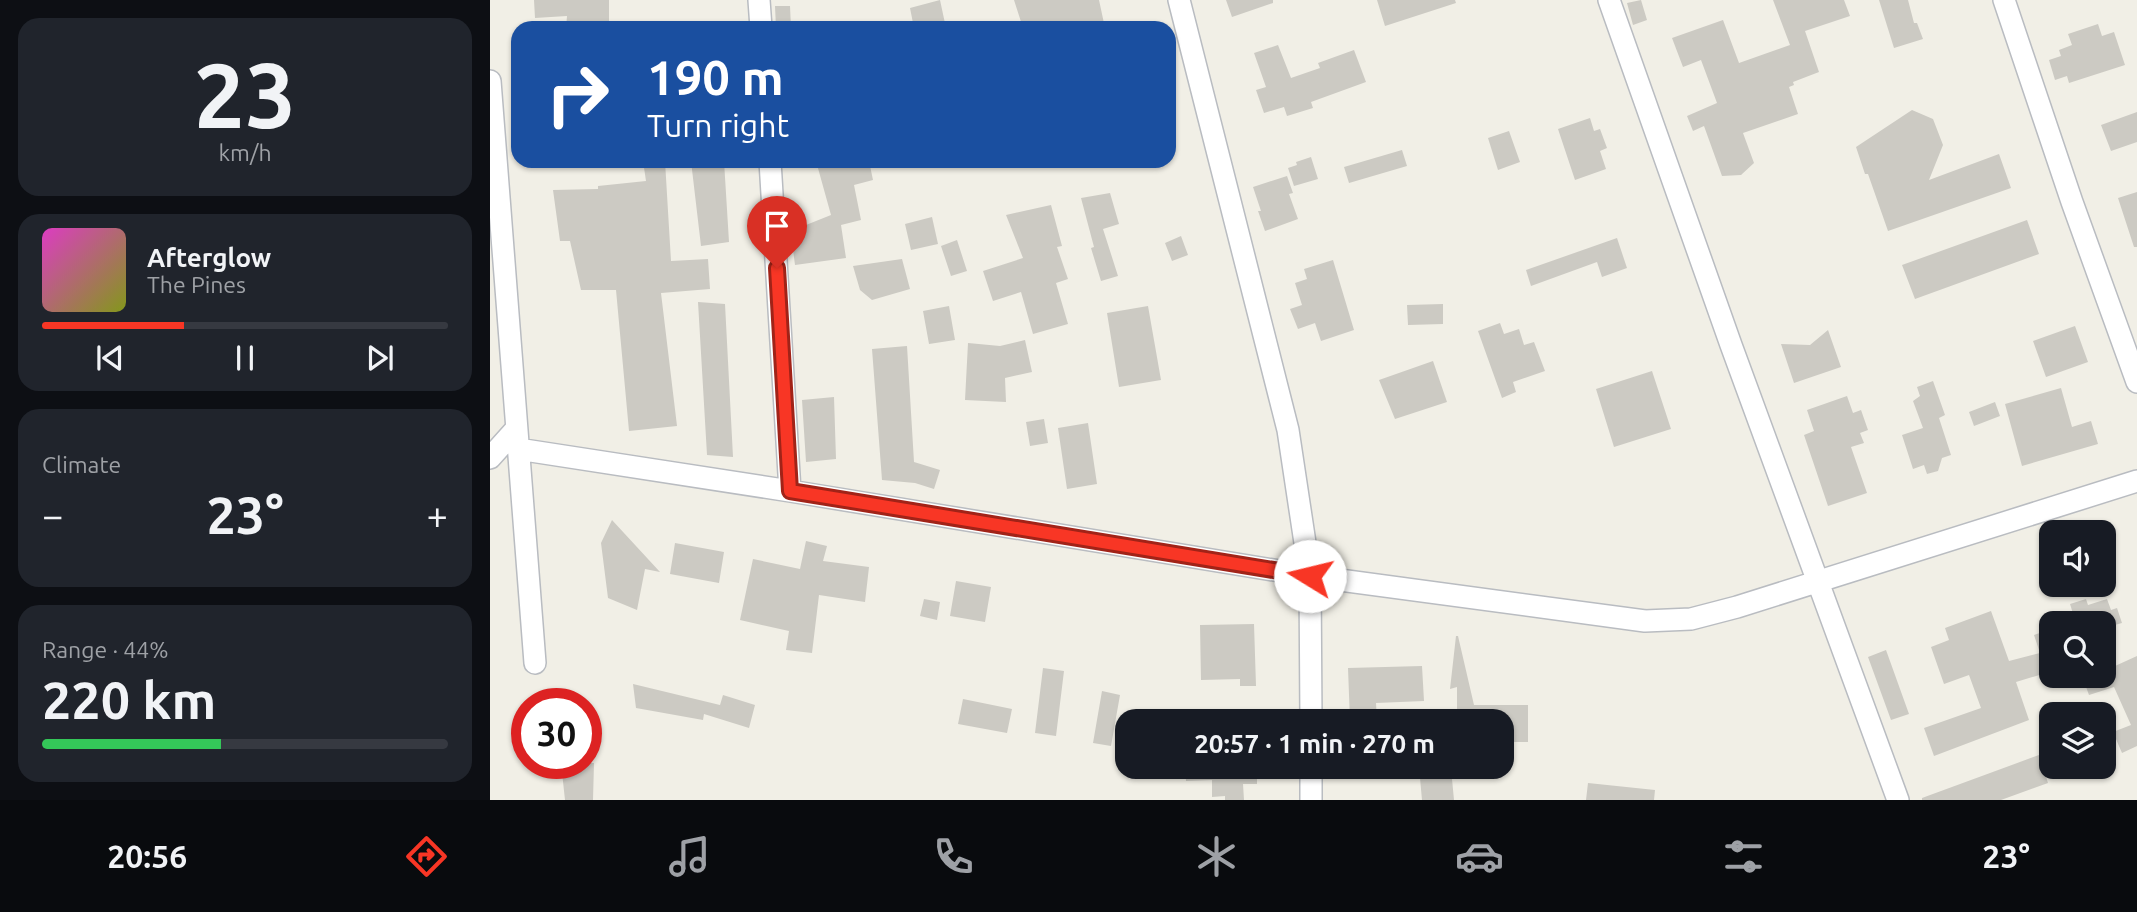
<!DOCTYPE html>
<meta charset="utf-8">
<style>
:root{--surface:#171b24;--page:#20242c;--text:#f1f3f6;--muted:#9ea1a6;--line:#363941;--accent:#f83625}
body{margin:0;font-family:Ubuntu,sans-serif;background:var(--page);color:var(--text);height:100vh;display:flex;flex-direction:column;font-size:26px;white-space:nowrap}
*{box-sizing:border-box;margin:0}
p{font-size:23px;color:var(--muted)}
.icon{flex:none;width:38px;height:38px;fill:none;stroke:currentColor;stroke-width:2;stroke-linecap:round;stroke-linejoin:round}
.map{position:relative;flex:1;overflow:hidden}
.side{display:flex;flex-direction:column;gap:18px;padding:18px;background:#0d0f14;width:490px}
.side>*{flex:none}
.hud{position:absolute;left:21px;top:21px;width:665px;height:147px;border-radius:21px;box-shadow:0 2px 5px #0004;background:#1a4fa0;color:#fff;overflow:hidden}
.fabs{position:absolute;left:1549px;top:520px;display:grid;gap:14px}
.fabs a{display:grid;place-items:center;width:77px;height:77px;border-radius:14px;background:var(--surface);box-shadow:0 2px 5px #0004;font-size:35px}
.speed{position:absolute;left:21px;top:688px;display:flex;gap:14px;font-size:35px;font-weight:700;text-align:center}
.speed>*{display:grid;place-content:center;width:91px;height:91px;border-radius:50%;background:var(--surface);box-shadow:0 2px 5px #0004;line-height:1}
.speed .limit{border:10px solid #d22;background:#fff;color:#111}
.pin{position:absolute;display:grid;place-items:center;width:60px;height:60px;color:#fff;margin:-72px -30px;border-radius:50% 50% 50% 0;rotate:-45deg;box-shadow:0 0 7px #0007}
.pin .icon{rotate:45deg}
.me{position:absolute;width:77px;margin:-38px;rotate:279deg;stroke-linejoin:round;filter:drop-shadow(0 0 5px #0008)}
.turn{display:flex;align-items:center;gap:24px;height:147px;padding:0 21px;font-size:32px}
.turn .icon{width:91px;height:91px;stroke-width:2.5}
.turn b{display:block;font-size:49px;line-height:60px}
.big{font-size:52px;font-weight:600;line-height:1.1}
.side .card{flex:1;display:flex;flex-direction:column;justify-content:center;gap:10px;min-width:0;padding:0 24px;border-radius:21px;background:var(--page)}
.side .dial{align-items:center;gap:0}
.dial b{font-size:91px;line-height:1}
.song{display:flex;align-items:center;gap:21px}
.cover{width:84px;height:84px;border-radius:10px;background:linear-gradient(135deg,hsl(310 70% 55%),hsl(70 70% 35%))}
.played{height:7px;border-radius:4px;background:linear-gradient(90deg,var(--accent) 35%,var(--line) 35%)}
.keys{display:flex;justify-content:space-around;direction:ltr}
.heat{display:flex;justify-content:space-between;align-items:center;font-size:38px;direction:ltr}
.charge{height:10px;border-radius:5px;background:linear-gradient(90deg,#34c759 44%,var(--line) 0)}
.trip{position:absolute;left:625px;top:709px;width:399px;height:70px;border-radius:21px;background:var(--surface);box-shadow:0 2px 5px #0004;font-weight:600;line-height:70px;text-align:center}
.menu{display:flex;height:112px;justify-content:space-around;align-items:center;background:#090b0e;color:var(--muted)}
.menu .icon{width:49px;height:49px}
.menu .current{color:var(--accent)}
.menu b{font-size:32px;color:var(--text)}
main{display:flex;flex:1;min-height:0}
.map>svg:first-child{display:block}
.building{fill:#cccac3}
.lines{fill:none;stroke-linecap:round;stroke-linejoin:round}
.minor-casing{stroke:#b9bcc1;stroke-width:24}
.minor{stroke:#fff;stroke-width:21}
.route-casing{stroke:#a12318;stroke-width:18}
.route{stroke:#f83625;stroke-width:12}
</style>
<main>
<section class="side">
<div class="card dial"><b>23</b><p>km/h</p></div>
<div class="card">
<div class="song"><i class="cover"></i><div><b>Afterglow</b><p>The Pines</p></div></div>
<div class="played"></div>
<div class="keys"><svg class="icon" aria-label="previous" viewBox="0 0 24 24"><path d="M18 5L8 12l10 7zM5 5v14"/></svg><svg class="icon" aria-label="pause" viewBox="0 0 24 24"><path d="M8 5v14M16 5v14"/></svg><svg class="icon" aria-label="next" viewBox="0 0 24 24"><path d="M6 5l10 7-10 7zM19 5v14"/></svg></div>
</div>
<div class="card"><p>Climate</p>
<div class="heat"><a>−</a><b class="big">23°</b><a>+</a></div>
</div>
<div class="card"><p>Range · 44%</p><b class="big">220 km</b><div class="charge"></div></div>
</section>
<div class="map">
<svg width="1647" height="800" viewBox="0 0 1647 800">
<rect width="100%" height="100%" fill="#f1efe6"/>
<path class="building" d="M44,0H119V28H76L77,16L45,18Z
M450,0L456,28H424L420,8Z
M524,0H609L615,28H533Z
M736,0H783V3L742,17Z
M887,0H965L966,3L895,26Z
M1151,0L1157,20L1143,25L1137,3Z
M1283,0H1354L1360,16L1315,31L1329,72L1303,82L1304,85L1299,87L1308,114L1253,133L1264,163L1251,175L1232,176L1214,126L1203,131L1197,116L1227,103L1211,60L1193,67L1182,38L1233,20L1249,63L1300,45Z
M1389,0H1418L1424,23H1427L1433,39L1404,48Z
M285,6H300L301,28H286Z
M1608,24L1612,36L1624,32L1635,65L1579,83L1577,76L1565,80L1559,60L1571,56L1569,50L1582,45L1578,34Z
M788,45L801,78L830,68L828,63L864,50L876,82L821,102L823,108L797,116L794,107L774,113L766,90L776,87L764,53Z
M1422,110L1443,119L1453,145L1439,180L1509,154L1521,188L1398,231L1378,174H1375L1366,147Z
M1647,112V142L1621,151L1611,125Z
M1100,118L1104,131L1110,129L1117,148L1110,151L1116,169L1085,180L1068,129Z
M1019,131L1030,162L1008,170L998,138Z
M912,150L917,166L859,183L854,167Z
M821,157L828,179L804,186L798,168L807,165L806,162Z
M153,161H175L181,261L218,259L220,289L171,293L187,426L139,431L126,290H91L80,241H70L63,190L108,189V186L156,181Z
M201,161H234L239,242L211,246Z
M326,161H379L383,180L364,185L371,220L351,225L356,258L305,265L302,242L310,241L306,229L341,215Z
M797,176L803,193L799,194L808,219L775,231L768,211H771L763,187Z
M1647,192V247H1644L1628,198Z
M620,193L629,224L613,229L628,276L611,281L601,248L604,247L591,198Z
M561,205L572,246L567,247L578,279L566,283L578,324L543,334L531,292L503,301L493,271L533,258L516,215Z
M442,217L448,244L421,250L415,224Z
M1537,220L1549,254L1425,299L1412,265Z
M691,236L698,255L682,261L675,243Z
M1127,238L1137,268L1112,277L1107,262L1041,286L1036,270Z
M467,240L477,271L461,276L451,246Z
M412,259L420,289L382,300L370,290L363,266Z
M843,260L864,330L831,341L825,323L808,329L800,309L812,305L805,283L817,279L814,269Z
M208,302L235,304L243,457L217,455Z
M953,304V324L918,325L917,305Z
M459,306L465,340L439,344L433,311Z
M658,306L671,380L629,387L617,313Z
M1010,323L1014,334L1029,329L1034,345L1044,342L1055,371L1023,382L1026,392L1012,398L988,331Z
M1585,326L1598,362L1556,377L1543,341Z
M1338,330L1351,367L1304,383L1291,344L1320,345Z
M535,340L542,372L515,378L516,402L475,400L478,343L510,346Z
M417,346L424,462L450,470L444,489L425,483L392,480L382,349Z
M943,361L957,402L905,419L889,380Z
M1162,371L1181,429L1124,447L1106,389Z
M1443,381L1455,415L1449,418L1461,455L1452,458L1448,471L1437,474L1434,465L1423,469L1412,435L1433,428L1423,401L1430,396L1427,387Z
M1571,388L1582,427L1601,421L1608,444L1532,466L1515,404Z
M1357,396L1363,413L1371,410L1378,430L1370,433L1374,443L1361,447L1377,493L1338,506L1314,435L1324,431L1317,410Z
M344,397L346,459L316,462L312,400Z
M1505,402L1510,416L1484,426L1479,412Z
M554,419L558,443L540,446L536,422Z
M598,423L607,484L577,489L568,428Z
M122,520L170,572L155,569L147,610L118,598L111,543Z
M316,541L337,546L333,561L379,567L375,602L329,595L322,653L296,650L299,631L250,620L263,559L310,569Z
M185,543L234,552L229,583L180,574Z
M466,581L501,587L495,622L460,616Z
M434,599L450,602L447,620L430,616Z
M1596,599L1598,605L1617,599L1621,610L1627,608L1632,623L1614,628V623H1586L1580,604Z
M1501,611L1519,661L1550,653L1544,635L1561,629V677H1557L1556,673L1526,682L1539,720L1444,756L1434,728L1491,708L1479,675L1454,684L1441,647L1459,640L1455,628Z
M764,624L766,686H750V679L711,680L710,625Z
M966,636H968L984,705H1038V742H1012V721H967V687L960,689Z
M1396,650L1419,714L1401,720L1378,657Z
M1647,656V746L1632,753L1623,732L1641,725L1624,687L1599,695L1592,676H1614V671Z
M932,666L934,701L886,703L887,721H860L858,668Z
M553,668L574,671L566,736L545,733Z
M143,684L230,705L233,695L265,705L259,728L214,714L213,720L146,708Z
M612,691L630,695L621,746L603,743Z
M473,699L522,709L517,733L468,724Z
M1549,755L1558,783L1511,800H1432V798Z
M71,763H104L103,800H75Z
M695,766H767V784H753L754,800H735V796L722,797V780L696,781Z
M930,778L962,779L964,800H932Z
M1098,783L1165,790L1164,800H1096Z"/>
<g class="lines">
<defs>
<path id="minor" d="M269,0L271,28
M689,0L798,430L820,576L821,721
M1119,0L1241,345L1408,800
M1514,0L1582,202L1647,382
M0,81L45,663
M280,161L300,491
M28,449L300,491L820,576L1155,621L1201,619L1247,607L1647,481
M0,458L26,429
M821,766V800"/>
</defs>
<use href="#minor" class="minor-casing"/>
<use href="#minor" class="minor"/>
</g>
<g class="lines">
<defs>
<path id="route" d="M287,268L300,491L820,576"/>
</defs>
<use href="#route" class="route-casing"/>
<use href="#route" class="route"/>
</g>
</svg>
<div class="fabs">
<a><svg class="icon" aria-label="sound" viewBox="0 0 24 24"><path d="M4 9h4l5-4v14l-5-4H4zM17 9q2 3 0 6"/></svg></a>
<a><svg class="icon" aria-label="search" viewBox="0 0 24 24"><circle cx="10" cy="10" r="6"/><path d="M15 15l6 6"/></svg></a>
<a><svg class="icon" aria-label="layers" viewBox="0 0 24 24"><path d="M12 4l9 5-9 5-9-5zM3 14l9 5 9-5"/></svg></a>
</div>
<div class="speed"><div class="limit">30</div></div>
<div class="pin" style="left:287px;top:268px;background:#d93025"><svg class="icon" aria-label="arrive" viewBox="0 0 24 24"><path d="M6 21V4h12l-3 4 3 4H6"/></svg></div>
<svg class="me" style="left:820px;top:576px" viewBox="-20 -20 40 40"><circle r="19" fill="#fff"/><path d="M0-13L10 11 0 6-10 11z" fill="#f83625"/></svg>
<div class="trip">20:57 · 1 min · 270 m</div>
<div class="hud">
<div class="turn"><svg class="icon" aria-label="right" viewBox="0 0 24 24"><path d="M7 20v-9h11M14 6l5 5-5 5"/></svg><div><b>190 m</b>Turn right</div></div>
</div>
</div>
</main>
<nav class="menu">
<b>20:56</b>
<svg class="icon current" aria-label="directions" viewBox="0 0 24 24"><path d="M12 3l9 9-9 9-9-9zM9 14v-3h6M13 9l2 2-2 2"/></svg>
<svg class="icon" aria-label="music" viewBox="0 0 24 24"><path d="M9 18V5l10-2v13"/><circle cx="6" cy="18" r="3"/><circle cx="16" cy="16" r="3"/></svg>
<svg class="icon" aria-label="phone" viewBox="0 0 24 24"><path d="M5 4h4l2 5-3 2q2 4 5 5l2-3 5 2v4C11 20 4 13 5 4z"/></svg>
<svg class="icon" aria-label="climate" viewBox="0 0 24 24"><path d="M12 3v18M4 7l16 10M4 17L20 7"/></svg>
<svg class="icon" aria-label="car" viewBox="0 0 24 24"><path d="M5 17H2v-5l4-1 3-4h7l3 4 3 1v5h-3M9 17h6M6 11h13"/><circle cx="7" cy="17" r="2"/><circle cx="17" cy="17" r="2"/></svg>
<svg class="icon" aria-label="filters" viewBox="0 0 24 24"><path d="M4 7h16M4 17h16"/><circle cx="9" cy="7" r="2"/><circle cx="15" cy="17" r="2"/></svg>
<b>23°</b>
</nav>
